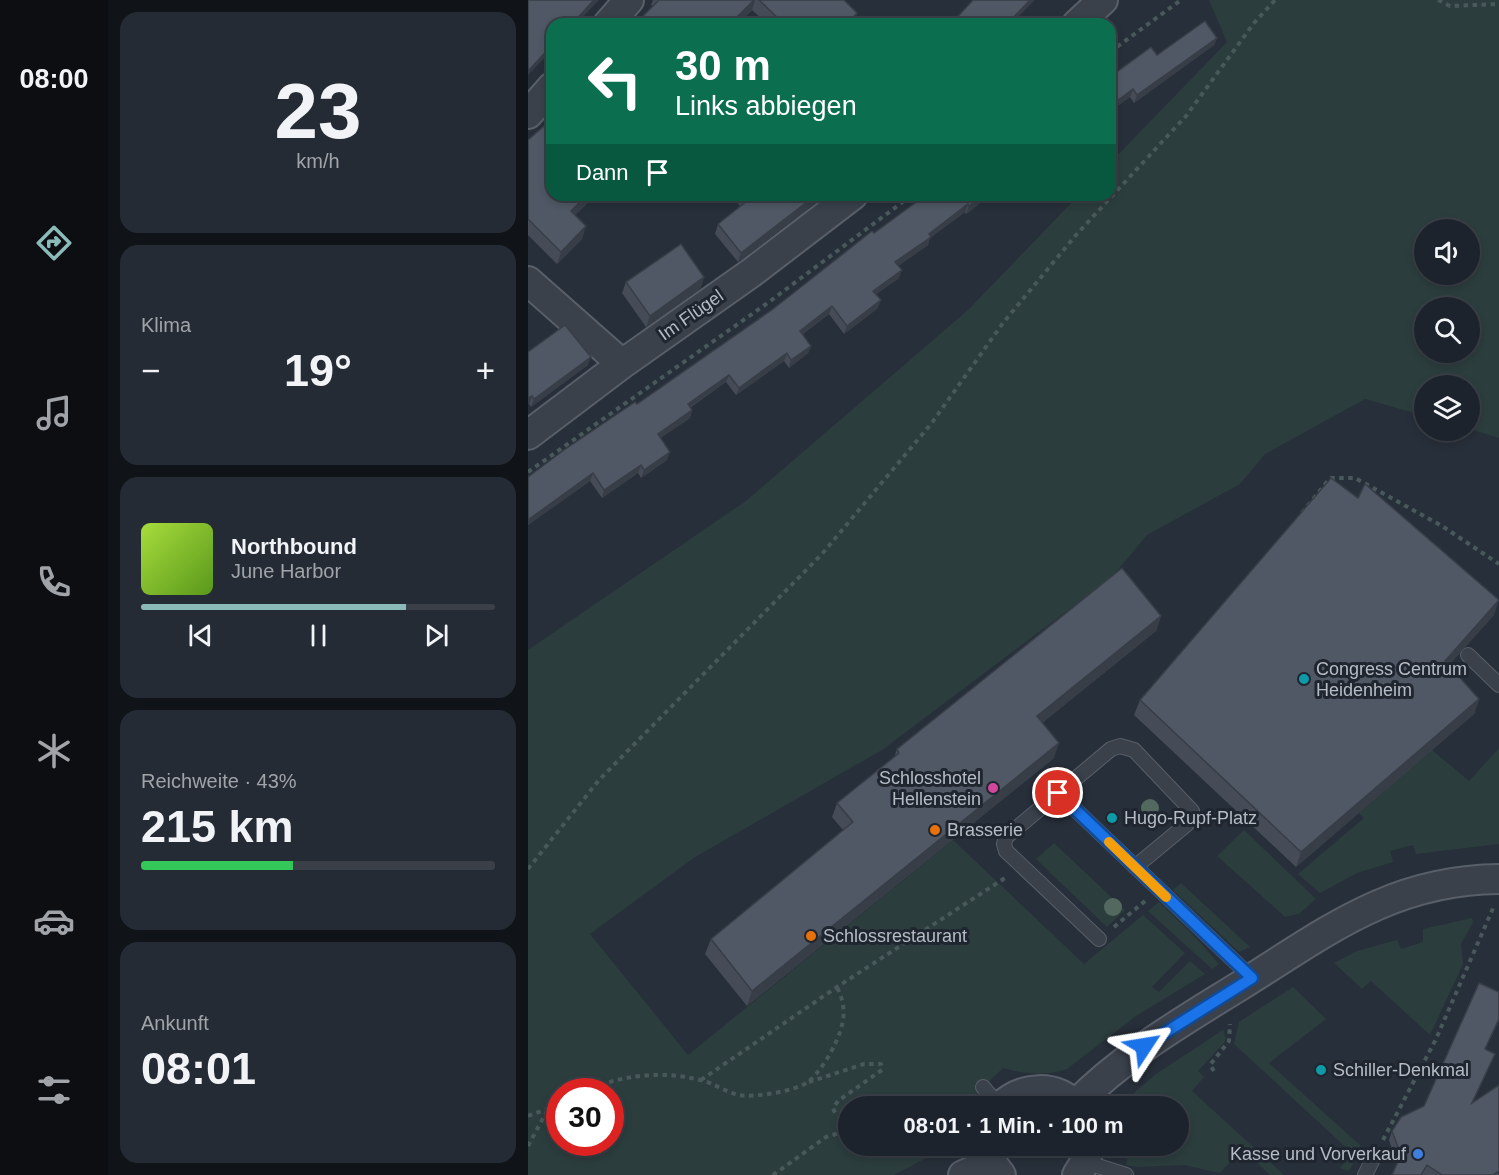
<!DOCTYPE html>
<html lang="de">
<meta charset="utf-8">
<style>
:root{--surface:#1d232c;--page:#252b34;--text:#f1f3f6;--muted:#a0a4a9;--line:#3b4048;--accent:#8bbbb9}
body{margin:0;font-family:Arial,sans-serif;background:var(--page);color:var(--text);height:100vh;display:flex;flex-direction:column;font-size:22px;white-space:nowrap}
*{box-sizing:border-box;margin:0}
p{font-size:20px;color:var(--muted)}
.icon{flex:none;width:33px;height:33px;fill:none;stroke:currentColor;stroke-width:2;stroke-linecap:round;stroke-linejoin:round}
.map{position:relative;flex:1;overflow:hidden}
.panel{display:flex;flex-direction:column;gap:12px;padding:12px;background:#101318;width:420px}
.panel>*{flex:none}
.hud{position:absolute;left:18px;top:18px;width:570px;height:183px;border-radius:18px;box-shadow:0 3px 9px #0003,0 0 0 2px var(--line);background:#0b6e4f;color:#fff;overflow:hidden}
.tools{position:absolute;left:886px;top:219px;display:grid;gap:12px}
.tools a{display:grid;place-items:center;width:66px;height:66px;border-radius:50%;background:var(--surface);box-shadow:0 3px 9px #0003,0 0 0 2px var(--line);font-size:30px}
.speed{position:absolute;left:18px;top:1078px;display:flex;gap:12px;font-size:30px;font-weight:700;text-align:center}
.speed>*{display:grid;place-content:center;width:78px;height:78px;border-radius:50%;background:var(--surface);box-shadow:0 3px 9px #0003,0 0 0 2px var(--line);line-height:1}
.speed .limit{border:9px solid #d22;background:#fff;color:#111}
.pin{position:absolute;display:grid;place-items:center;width:51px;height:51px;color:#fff;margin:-26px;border:3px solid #fff;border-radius:50%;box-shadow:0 2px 6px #0007}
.me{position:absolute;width:66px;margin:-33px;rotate:57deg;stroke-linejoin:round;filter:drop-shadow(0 0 4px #0008)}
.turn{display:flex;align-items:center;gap:21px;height:126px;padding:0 30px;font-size:27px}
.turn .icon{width:78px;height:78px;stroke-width:2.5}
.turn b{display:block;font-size:42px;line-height:51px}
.then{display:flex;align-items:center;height:57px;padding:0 30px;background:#0003;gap:12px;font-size:22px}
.big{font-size:45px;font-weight:700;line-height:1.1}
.panel .tile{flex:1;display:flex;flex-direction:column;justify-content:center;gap:9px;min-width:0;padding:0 21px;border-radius:18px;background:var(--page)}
.panel .dial{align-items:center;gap:0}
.dial b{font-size:78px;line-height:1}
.song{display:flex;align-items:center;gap:18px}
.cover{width:72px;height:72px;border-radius:9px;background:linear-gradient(135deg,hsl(80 70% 55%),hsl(90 70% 35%))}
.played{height:6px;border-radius:3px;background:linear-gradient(90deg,var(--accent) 75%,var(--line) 75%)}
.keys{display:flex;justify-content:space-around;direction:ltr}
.heat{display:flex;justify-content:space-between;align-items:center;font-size:33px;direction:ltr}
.charge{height:9px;border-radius:4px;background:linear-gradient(90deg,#34c759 43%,var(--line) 0)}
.trip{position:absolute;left:310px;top:1096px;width:351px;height:60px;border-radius:30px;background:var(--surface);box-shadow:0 3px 9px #0003,0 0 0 2px var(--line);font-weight:700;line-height:60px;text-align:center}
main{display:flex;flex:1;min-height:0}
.dock{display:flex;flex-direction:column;width:108px;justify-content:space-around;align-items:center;background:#0c0e12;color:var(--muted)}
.dock .icon{width:42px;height:42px}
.dock .current{color:var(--accent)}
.dock b{font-size:27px;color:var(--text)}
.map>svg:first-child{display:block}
.green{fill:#2c3d3d;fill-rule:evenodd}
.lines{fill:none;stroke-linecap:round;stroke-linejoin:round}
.lane-casing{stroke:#585f69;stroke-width:16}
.street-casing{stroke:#585f69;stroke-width:32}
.path{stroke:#49585b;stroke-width:4;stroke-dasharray:4.5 4.5;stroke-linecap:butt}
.lane{stroke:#3a414b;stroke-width:14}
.street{stroke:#3a414b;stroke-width:28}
.tree{fill:#536960}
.wall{fill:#454c57}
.shaded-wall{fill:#383e47}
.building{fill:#505865;stroke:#383e47;stroke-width:1.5}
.route-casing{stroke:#114b97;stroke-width:15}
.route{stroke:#1a73e8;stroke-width:10}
.slow{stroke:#f59e0b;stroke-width:10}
.culture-dot{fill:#0f9aa8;stroke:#1f2630;stroke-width:2}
.hotel-dot{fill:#d1479c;stroke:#1f2630;stroke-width:2}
.food-dot{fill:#e8710a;stroke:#1f2630;stroke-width:2}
.shop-dot{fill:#3f7fe0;stroke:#1f2630;stroke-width:2}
.labels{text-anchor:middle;stroke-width:6;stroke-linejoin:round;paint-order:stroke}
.street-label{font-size:18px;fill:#b6bcc6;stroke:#1f2630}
.poi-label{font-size:18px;fill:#b6bcc6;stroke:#1f2630;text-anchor:start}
</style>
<main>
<nav class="dock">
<b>08:00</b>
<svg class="icon current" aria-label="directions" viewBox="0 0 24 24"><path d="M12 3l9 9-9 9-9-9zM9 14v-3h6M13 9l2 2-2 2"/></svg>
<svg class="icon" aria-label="music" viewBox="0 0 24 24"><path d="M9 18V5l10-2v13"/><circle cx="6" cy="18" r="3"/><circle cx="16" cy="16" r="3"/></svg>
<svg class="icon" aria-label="phone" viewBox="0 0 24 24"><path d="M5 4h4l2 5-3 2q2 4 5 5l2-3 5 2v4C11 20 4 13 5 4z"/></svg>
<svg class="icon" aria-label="climate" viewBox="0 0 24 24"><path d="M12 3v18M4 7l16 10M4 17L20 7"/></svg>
<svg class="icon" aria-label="car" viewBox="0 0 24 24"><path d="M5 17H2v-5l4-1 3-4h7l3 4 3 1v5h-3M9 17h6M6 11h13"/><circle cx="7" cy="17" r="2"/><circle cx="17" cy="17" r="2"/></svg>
<svg class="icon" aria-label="filters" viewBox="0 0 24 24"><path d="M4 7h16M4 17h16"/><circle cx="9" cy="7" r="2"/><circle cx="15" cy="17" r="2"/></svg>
</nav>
<section class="panel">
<div class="tile dial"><b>23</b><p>km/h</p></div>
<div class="tile"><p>Klima</p>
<div class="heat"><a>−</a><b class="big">19°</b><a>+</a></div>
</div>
<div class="tile">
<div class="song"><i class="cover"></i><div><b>Northbound</b><p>June Harbor</p></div></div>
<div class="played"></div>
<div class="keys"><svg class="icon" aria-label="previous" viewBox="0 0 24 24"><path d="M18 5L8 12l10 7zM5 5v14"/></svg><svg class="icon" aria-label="pause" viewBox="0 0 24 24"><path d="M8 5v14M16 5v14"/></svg><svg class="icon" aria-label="next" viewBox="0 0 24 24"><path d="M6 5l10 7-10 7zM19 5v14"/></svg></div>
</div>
<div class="tile"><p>Reichweite · 43%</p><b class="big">215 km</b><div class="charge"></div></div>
<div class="tile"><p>Ankunft</p><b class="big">08:01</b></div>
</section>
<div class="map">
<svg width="971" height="1175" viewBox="0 0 971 1175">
<rect width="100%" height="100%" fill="#272f3a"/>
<path class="green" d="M681,0H971V438L942,429V386H897V416L837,399L737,454L712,484L619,535L584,577L354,750L167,857L62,934L160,1055L425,840L556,964L615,915L657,953L624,987L631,992L662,961L677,974L608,1016L539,1069C520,1076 494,1074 475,1068L441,1101L440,1107H321V1146H421L366,1175H0V650L218,501L440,310L551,195H582V163L699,42ZM897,230H942V274H897ZM897,308H942V352H897ZM32,1092H82V1143H32Z
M971,748V844L888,854L885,845L862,851L865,862L829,873L792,893L770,874L836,818L831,813L904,750L941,781Z
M716,830L788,899L771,914L757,917L689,856Z
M526,843L597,910L579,927L508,859Z
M653,883L722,947L711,952L645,890Z
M631,902L668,938L691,964L684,969L620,911Z
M944,918L945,922L933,944L935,964L902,1035L843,981L834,989L806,963L829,951L869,940L873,949L895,942V929Z
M765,987L798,1019L741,1063L833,1146L823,1168L820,1171L812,1168L824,1153L706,1044L711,1022Z
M695,1030L698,1038L696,1043L670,1071L676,1077L664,1091L756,1175H742L714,1149L692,1173L656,1165L609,1167L598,1165L602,1146H651V1107H595L594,1103L628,1074Z"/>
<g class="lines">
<defs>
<path id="lane" d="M940,655L971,685
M530,793L724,978
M571,939L478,851L476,844L478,837L583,749L592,746L606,750L664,811L659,824L607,867
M455,1087L472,1107
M557,1162L598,1175
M837,1175L846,1157"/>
<path id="street" d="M80,24L101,0
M549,24L575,0
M0,114L24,87
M0,281L94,364
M0,435L94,364L223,273L325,195
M547,1105C595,1056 652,1023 710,987C797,933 862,880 971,879
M472,1107C494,1086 527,1083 549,1107
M460,1146L464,1163L473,1175
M435,1175L464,1163
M549,1175L557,1162L562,1146"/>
</defs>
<use href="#lane" class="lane-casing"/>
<use href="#street" class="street-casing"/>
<path class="path" d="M910,0L922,6L971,4
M582,52L653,0
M0,472L241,302L384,195
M774,513L802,478H827L914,526L971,564
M0,869L71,780L294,554L403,424L475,323L548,235L658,116L726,23L747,0
M586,927L617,901
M686,1071L682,1065L701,1041L702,1024
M173,1080L309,987L477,878
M281,1082L336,1064H353L354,1070L351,1072L310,1101L305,1108L307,1113L321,1115
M56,1092C91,1075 134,1070 172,1080C186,1083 197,1092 211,1095C225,1098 270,1091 281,1081C291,1073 302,1055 307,1044C317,1023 319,1007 309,987
M0,1116L32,1104
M855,1140L908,1039L966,906
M0,1146L20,1109
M596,1154L597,1146
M245,1175L298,1137L321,1130"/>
<use href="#lane" class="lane"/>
<use href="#street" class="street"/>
</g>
<g class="tree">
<circle cx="622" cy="808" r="9"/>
<circle cx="585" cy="907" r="9"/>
</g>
<path class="wall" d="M125,0H316L329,13L326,24H239L224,10L210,24H107L125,6L123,5Z
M689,38L686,45L606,103L602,97L582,111V77L629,55Z
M0,140L24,195H68L47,215L54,239L29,264L0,235Z
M203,195H296L277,211L210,262L187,234L190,224L212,206Z
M463,195L438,214L437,212L402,238L400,245L370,266L371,278L348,294L350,308L316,334L301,314L275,334L283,346L280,353L261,368L256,361L208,395L198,382L162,408L164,410L162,418L132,438L139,460L113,478L110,473L74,498L62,481L0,525V477L109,404L245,309L386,204L389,196Z
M176,277L172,289L118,327L94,293L98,282Z
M0,352L60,365L3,407L1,404H0Z
M966,615L921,665L951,699L946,714L768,867L606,715L612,700Z
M633,616L628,631L514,723L526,758L219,1006L177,954L183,939L315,830L304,817L309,803L366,758L369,749Z
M958,1049L963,1063L945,1102L971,1175H864L869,1164L861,1140L864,1131L896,1106Z"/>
<path class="shaded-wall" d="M66,0H71L48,24H44Z
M226,0H227L224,10L210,24H202Z
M502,0H507L483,24H479Z
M329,13L326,24H319Z
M689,38L686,45L606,103L609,95Z
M24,45V50L0,75V71Z
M605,89L602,97L582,111V106Z
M59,195H68L38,223L43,211Z
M288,195H296L277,211L210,262L213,253Z
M456,195H463L438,214L441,206Z
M440,204L437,212L402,238L400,245L365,270L367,262L401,234Z
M58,226L54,239L29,264L33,252Z
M374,270L371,278L343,298L345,291Z
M176,277L172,289L118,327L122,316Z
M353,300L350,308L316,334L319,326Z
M304,306L301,314L269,338L272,331Z
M283,346L280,353L261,368L263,360Z
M259,353L256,361L208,395L211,388Z
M63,357L60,365L3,407L6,399Z
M201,375L198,382L157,411L160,404Z
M4,396L1,404H0V398Z
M164,410L162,418L127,442L130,434Z
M142,452L139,460L113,478L116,470Z
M113,465L110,473L74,498L76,490Z
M65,473L62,481L0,525V520Z
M971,600L966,615L912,675L917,661Z
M633,616L628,631L504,731L509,716Z
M951,699L946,714L768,867L773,852Z
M531,743L526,758L219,1006L224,991Z
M971,1019V1021L953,1058L957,1049Z"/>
<path class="building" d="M0,0H66L44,24H24V45L0,71Z
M131,0H226L202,24H107Z
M231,0H316L329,13L319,24H256Z
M445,0H502L479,24H423Z
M677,21L689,38L609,95L605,89L582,106V77L623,47L629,55Z
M24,119V195H59L43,211L58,226L33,252L0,219V140Z
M214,195H288L213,253L190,224L219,201Z
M391,195H456L441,206L440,204L401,234L403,237L367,262L374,270L345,291L353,300L319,326L304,306L272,331L283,346L263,360L259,353L211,388L201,375L160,404L164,410L130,434L142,452L116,470L113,465L76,490L65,473L0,520V477L36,450L107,402L109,404L245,309L344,231L346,233L391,200L389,196Z
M153,244L176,277L122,316L98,282Z
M37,325L63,357L6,399L4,396L0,398V352Z
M803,478L830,498L837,484L971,600L917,661L951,699L773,852L612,700Z
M594,568L633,616L509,716L531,743L224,991L183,939L325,822L309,803L371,753L369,749Z
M951,983L971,992V1019L957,1049L967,1054L944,1103L971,1085V1171L965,1175H914L899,1165L893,1175H864L873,1155L864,1131L873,1117L896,1106Z"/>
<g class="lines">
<defs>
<path id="route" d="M530,793L724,978L616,1046"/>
</defs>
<use href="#route" class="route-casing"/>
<use href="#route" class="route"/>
<path class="slow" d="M581,842L638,897"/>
</g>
<g class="culture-dot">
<circle cx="776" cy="679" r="6"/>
<circle cx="584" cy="818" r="6"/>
<circle cx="793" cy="1070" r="6"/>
</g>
<circle class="hotel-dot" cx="465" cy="788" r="6"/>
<g class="food-dot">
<circle cx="407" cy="830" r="6"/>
<circle cx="283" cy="936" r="6"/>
</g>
<circle class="shop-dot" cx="890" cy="1154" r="6"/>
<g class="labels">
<g class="street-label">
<text transform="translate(163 315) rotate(-35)" y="6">Im Flügel</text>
</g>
<g class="poi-label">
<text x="788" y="675">Congress Centrum<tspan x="788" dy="21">Heidenheim</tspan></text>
<text x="453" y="784" text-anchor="end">Schlosshotel<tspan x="453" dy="21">Hellenstein</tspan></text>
<text x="596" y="824">Hugo-Rupf-Platz</text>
<text x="419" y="836">Brasserie</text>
<text x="295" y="942">Schlossrestaurant</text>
<text x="805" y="1076">Schiller-Denkmal</text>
<text x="878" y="1160" text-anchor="end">Kasse und Vorverkauf</text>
</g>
</g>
</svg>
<div class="tools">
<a><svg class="icon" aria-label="sound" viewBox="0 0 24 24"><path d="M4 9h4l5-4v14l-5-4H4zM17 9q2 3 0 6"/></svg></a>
<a><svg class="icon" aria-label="search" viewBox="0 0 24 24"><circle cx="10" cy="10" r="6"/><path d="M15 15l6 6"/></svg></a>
<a><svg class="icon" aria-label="layers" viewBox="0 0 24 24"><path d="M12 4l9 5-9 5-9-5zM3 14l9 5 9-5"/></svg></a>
</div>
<div class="speed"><div class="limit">30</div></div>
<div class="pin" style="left:530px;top:793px;background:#d93025"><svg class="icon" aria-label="arrive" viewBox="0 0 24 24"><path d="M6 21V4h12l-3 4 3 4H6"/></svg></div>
<svg class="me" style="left:616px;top:1046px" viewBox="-20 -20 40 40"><path d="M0-17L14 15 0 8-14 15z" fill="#1a73e8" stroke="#fff" stroke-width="4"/></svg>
<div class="trip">08:01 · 1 Min. · 100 m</div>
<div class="hud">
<div class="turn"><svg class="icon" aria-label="left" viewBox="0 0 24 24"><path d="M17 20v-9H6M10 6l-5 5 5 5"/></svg><div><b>30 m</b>Links abbiegen</div></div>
<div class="then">Dann<svg class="icon" aria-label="arrive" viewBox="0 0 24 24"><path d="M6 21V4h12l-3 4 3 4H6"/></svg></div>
</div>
</div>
</main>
